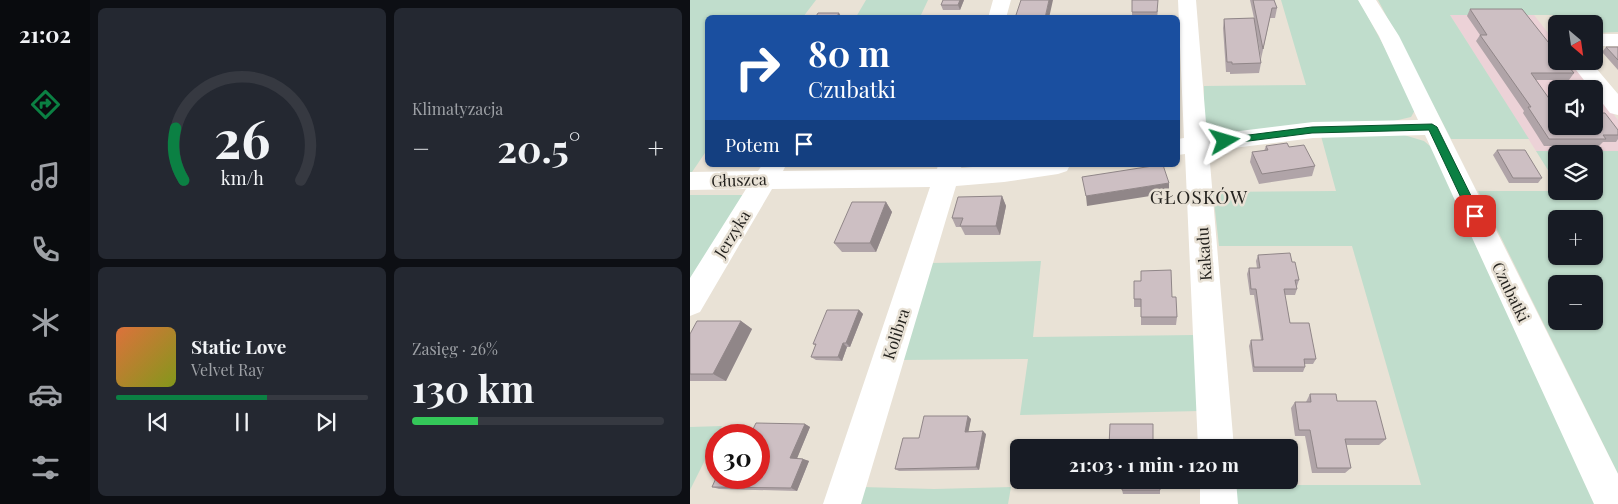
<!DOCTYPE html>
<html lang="pl">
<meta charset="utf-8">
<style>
:root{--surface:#171b24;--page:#242831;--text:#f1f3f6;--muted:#9ea1a6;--line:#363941;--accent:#0b8043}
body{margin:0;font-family:"Playfair Display",serif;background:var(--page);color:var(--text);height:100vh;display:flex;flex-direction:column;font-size:19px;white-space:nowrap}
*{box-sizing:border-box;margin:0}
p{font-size:16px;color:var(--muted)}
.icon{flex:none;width:28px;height:28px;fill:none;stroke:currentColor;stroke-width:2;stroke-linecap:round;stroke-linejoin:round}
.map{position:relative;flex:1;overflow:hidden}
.sheet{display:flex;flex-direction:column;gap:8px;padding:8px;background:#0d0f14;width:600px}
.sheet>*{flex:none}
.guide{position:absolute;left:15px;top:15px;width:475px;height:152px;border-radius:8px;box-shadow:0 1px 4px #0004;background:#1a4fa0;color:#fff;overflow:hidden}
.needle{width:32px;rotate:151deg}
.controls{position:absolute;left:858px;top:15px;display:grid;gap:10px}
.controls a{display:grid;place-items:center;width:55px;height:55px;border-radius:8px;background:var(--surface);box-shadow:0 1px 4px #0004;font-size:25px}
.speed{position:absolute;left:15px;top:424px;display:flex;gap:10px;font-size:25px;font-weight:700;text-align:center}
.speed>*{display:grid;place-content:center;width:65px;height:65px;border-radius:50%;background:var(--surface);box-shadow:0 1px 4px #0004;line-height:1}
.speed .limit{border:8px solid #d22;background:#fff;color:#111}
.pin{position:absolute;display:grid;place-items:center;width:42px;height:42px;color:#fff;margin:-21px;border-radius:10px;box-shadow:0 2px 8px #0006}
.me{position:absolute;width:55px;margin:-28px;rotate:83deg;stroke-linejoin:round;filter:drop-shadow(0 0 4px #0008)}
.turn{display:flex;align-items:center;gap:18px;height:105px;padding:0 20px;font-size:22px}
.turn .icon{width:65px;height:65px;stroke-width:2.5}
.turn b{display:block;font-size:35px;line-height:42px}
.then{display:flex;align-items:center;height:48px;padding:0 20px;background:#0003;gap:10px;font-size:19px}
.big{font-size:38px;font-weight:700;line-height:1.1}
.sheet .tile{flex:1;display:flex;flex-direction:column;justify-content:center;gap:8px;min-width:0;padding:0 18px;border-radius:8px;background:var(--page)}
.sheet .dial{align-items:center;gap:0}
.dial svg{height:130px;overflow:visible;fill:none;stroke:var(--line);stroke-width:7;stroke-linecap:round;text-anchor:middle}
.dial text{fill:var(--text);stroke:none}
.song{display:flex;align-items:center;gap:15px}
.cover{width:60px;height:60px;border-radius:8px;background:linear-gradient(135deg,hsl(20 70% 55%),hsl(70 70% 35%))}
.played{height:5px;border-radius:2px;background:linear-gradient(90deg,var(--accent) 60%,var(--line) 60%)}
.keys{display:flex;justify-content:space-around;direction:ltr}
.heat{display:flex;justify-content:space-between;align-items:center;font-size:28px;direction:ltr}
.charge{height:8px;border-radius:4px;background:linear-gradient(90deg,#34c759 26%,var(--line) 0)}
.sheet .tiles{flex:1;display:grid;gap:8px;grid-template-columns:repeat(2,1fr)}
.trip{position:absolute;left:320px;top:439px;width:288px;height:50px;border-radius:8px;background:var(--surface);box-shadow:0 1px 4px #0004;font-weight:700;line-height:50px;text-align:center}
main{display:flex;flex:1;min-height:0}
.tabs{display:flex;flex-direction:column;width:90px;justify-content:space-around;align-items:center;background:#090b0e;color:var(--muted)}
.tabs .icon{width:35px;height:35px}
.tabs .current{color:var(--accent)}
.tabs b{font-size:22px;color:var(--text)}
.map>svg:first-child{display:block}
.industrial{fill:#ecd2d7}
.green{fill:#c0ddcc;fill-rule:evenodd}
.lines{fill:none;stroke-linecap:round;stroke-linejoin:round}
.minor{fill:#fff;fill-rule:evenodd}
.wall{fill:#b0a4a8}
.shaded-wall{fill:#908688}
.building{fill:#cdbfc3;stroke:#908688}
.route{fill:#0b8043;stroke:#07532c}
.labels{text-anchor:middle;stroke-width:5;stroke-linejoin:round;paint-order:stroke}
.street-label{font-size:16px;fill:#25231f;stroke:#e9e2d6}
.quarter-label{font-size:19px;letter-spacing:1px;fill:#25231f;stroke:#e9e2d6}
</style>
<main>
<nav class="tabs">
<b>21:02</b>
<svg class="icon current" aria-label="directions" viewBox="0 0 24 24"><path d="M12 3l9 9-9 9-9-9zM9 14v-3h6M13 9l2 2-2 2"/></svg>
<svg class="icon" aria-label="music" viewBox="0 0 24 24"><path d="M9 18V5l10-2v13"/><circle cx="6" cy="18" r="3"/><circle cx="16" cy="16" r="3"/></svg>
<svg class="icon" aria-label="phone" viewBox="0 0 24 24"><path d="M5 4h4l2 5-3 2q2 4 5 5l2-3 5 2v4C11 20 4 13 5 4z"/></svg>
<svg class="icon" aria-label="climate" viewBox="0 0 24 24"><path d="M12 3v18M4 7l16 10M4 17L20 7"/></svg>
<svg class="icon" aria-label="car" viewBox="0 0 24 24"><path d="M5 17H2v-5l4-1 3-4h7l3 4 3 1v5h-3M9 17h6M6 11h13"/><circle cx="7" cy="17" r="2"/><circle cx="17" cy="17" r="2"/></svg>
<svg class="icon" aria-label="filters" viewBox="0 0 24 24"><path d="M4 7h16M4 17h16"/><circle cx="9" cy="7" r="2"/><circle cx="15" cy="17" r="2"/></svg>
</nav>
<section class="sheet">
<div class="tiles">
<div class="tile dial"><svg viewBox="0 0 100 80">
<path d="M14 69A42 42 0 1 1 86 69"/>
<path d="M14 69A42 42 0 0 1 9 37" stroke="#0b8043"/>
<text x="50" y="56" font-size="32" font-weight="700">26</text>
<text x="50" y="72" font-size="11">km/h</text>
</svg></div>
<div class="tile"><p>Klimatyzacja</p>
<div class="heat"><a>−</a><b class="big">20.5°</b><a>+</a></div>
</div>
<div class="tile">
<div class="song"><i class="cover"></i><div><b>Static Love</b><p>Velvet Ray</p></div></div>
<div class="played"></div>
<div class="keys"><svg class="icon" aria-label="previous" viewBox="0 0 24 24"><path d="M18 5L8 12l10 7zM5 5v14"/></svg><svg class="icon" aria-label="pause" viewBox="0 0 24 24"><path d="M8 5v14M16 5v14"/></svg><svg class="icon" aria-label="next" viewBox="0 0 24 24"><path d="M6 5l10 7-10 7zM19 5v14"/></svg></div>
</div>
<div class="tile"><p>Zasięg · 26%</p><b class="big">130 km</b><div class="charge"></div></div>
</div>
</section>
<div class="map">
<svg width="928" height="504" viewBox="0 0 928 504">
<rect width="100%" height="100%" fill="#e9e2d6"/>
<path class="industrial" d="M760,15H844L866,43V61H881L903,89H866V126H904V89L928,120V151H846Z"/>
<path class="green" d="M0,0H126L113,17L18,18L17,150L0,175Z
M176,0H238L231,15H297V18L166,17Z
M591,0H669L724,102L725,110L721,117L704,121L525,138L513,132L514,86L616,85Z
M688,0H928V32L904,33V24H870L863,15H760L839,139H761Z
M714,135L734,141L747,152L909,504H542L540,485H731L662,246H529L523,192L646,191L631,136Z
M846,151H928V474L788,191H904V154H866V183ZM866,219H904V256H866ZM866,284H904V321H866Z
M0,195H57L0,286Z
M351,261L343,337L504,335L510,411L330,415L338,359L208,360L240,263Z
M32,426L0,490V427Z
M172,487L244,489L321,487L318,504H167Z"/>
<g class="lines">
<path class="minor" d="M303,0H321L316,18H298Z
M488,0H506L517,135L623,122L728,120L689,36L668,0H686L709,36L928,474V504H904L735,135L623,138L519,151L544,448H508L495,154L488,155V139L494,138Z
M904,34H928V46H904Z
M879,61H900L928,94V115L920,113L904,92V89H901Z
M72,165H96L93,171L247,169L248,165H272L271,168L305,165H380L377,171L368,174L314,182L266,186L171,504H133L240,187L82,189L10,312L0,316V278L56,189L0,190V172L68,171Z
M510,480H546L548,504H510Z"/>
</g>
<path class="wall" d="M274,0L270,10H253L251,5Z
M560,0H584L587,8L585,18H580L571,59L567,34L571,63L569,73L540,74V72H536L533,28L534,19L564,18Z
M780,9L884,73L879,80H845L865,107L928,130V139L926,142H913L909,146H854L833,113L834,111L786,41L790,35L777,16Z
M468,10L467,18H442V12Z
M916,47H928V70L912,52Z
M576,146L599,147L625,166L622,176L569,184L560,162L562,152L574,151Z
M807,150L852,178L848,183H819L803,155Z
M312,196L316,206L310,235H275L271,227H266L262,218Z
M196,202L202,212L186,252H152L144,243Z
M568,255L602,262L609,280L607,286V289L605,295H595L600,323L626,359L623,364H615V367L613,372H563L559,346L561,340H571L564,295H560L557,274L559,268H567L566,261Z
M482,297L487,317L486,325H451V307H444V299Z
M169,310L173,314L160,347H157L152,361L126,360L121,357L126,346L123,344Z
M51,321L62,329L36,381H0V334Z
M620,394L647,401L696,439L689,445H656L661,468L655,473H622L615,436H605L601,408L605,402H616Z
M278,416L281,419L278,431L296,434L289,470L209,471L205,469L229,438Z
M115,424L120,427L107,458L113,459L119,461L107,491L29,489L22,487Z
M432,490H470V494H433Z"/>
<path class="shaded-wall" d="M270,0H274L270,10L268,5Z
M359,0H363L359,18H355Z
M149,13L152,18H146Z
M479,183V193L397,206L396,196Z
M312,196L316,206L310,235L306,226Z
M196,202L202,212L186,252L180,243Z
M169,310L173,314L160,347L156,343Z
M51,321L62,329L36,381L23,374Z
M153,343L157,347L152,361L148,357Z
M278,416L281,419L278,434L275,432Z
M115,424L120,427L106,461L100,458Z
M293,431L296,434L289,470L286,467Z
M113,459L119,461L107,491L101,488Z"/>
<path class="building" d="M253,0H270L268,5H251Z
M331,0H359L355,18H325Z
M442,0H468L467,12H442Z
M563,0H584L587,8H582L573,49Z
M780,9H832L866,52V61H874L884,73H841L865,107H866V126H904V113H915L928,130V135H913L916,139H859L838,107H841L790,35H797Z
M128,13H149L146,18H125Z
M564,18L571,63L542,64V62H537L534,19Z
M916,47H928V60Z
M597,143L599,147L614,145L625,166L572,174L562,152L578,150L576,146Z
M807,150H835L852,178H823Z
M469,165H473L479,183L396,196L392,177Z
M312,196L306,226H270L273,218H262L268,197Z
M162,202H196L180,243H144Z
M600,253L602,262H605L609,280H605L607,289H594L600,323H619L626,359H614L615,367H564L561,340H573L566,289H561L559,268H570L568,255Z
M481,270L482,297H486L487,317H451V299H444V281H451V271Z
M137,310H169L156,343H153L148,357H121L126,344H123Z
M7,321H51L23,374H0V334Z
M620,394H646L647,401H686L696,439H655L661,468H627L620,430H609L605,402H621Z
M234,416H278L275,432L293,431L286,467L205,469L213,438H229Z
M66,423L115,424L100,458L113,459L101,488L22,487L26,478H69V435H60Z
M420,424H463V448H425V446H419Z
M432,480H470V490H432Z"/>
<path class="route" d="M742,124L747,127L791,216L789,219H781L739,130L622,133L535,144L531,141L535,138L622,127Z"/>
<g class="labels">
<g class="street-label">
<text transform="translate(49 180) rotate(-2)" y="6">Głuszca</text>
<text transform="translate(42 234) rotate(-58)" y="6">Jerzyka</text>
<text transform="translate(514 254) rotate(-94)" y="6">Kakadu</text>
<text transform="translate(821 292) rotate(64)" y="6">Czubatki</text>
<text transform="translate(206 334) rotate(-72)" y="6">Kolibra</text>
</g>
<g class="quarter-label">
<text x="509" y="204">GŁOSKÓW</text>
</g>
</g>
</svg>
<div class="controls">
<a><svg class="needle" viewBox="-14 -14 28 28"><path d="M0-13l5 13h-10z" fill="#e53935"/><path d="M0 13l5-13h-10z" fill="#9ea1a6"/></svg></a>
<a><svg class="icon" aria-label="sound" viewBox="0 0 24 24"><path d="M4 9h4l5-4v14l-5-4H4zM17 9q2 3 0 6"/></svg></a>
<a><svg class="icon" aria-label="layers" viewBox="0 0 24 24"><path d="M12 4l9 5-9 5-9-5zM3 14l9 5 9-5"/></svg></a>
<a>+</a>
<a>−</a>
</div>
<div class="speed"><div class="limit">30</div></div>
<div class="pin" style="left:785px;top:216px;background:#d93025"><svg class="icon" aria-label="arrive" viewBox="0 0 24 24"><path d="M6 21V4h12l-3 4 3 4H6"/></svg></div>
<svg class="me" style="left:535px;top:141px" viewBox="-20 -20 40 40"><path d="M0-17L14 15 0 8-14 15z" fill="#0b8043" stroke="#fff" stroke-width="4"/></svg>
<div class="trip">21:03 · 1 min · 120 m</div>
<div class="guide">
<div class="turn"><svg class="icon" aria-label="right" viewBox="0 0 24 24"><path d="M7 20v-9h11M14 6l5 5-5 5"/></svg><div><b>80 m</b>Czubatki</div></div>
<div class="then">Potem<svg class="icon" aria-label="arrive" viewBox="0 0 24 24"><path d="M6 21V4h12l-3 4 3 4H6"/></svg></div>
</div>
</div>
</main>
